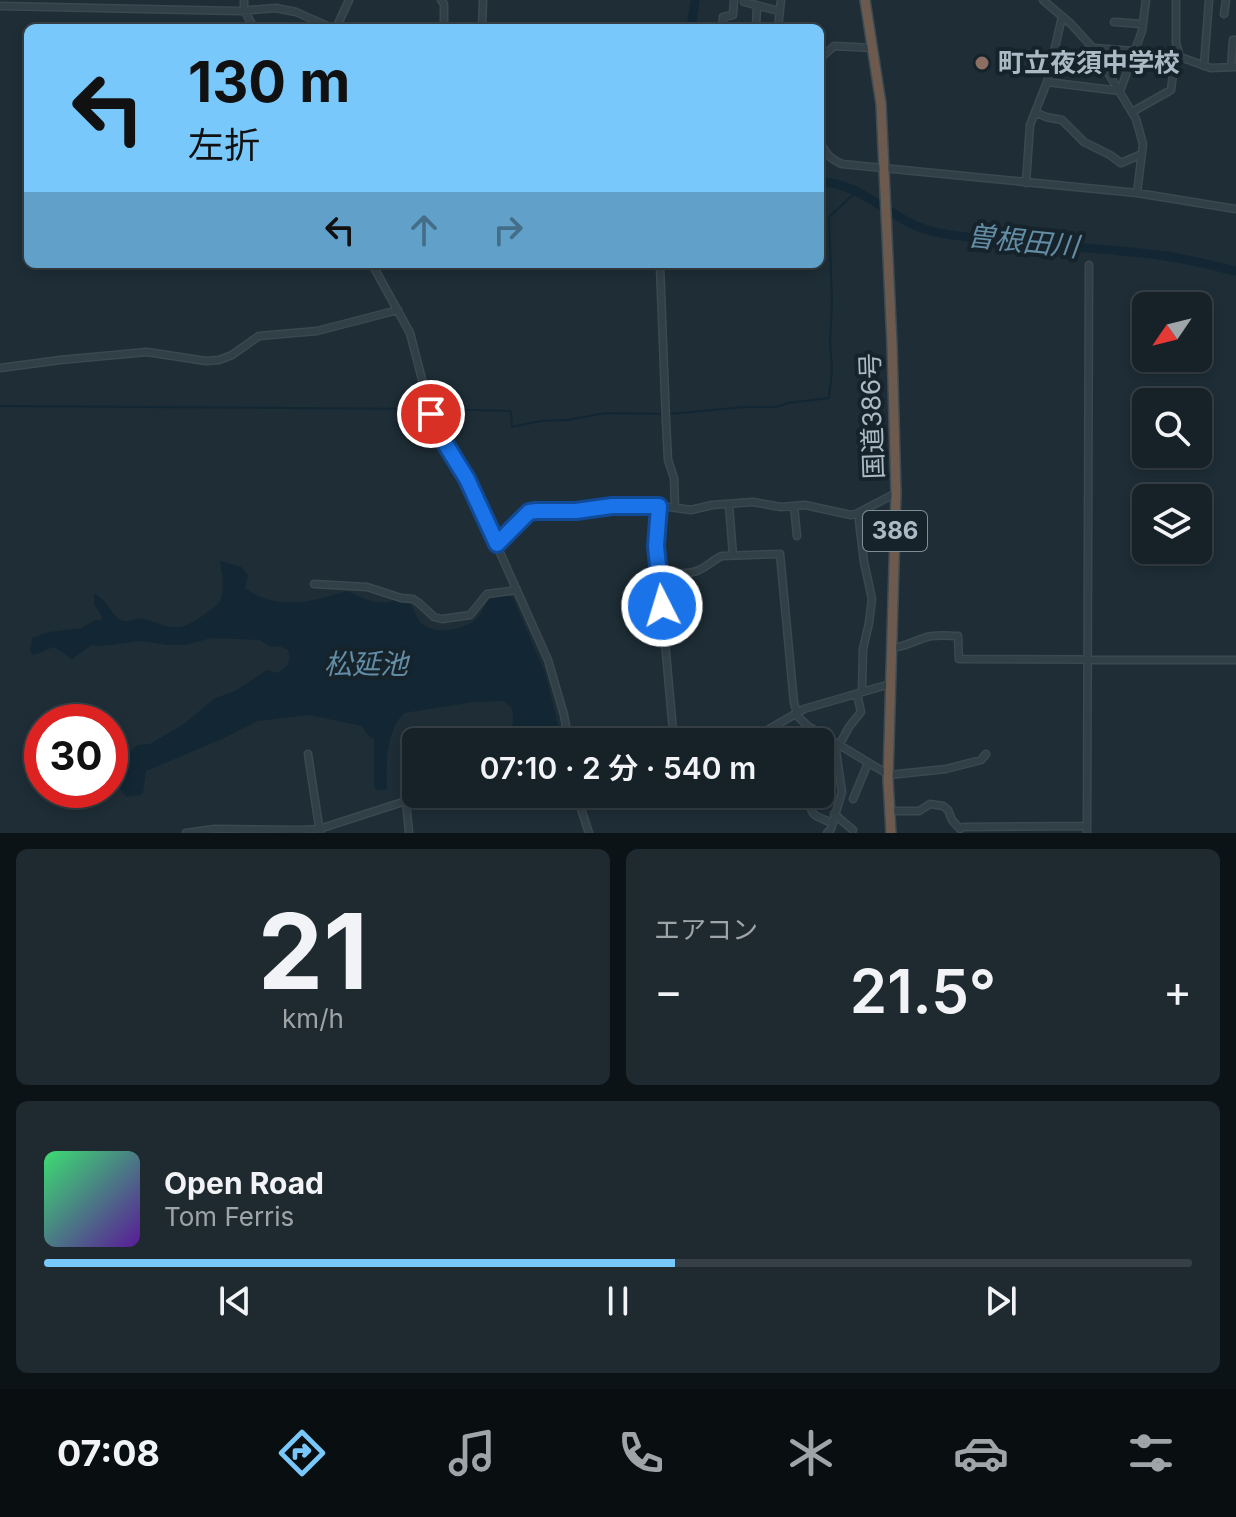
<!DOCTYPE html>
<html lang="ja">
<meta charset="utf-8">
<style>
:root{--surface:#162228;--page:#1f2a30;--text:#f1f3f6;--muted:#9ea4a8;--line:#353f45;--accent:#78c8fc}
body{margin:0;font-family:Inter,"Noto Sans JP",sans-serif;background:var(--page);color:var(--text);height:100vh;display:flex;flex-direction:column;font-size:30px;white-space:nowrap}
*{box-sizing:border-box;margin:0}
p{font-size:26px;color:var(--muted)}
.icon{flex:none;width:44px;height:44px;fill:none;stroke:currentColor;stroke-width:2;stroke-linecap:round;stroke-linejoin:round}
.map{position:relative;height:833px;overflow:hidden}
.details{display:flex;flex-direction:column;gap:16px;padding:16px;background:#0c1316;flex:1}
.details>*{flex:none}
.hud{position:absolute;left:24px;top:24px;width:800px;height:244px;border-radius:12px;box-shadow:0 4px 12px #0003,0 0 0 2px var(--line);background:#78c8fc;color:#111;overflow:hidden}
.needle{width:52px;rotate:235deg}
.buttons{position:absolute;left:1132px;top:292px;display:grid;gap:16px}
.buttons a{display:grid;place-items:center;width:80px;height:80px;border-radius:12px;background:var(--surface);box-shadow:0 4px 12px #0003,0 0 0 2px var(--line);font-size:40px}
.speed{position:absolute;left:24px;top:704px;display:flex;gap:16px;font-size:40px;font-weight:700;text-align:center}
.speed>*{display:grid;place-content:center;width:104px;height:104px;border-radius:50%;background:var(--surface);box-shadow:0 4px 12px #0003,0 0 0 2px var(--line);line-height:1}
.speed .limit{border:12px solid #d22;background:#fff;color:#111}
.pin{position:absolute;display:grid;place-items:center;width:68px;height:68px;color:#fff;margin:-34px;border:4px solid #fff;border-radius:50%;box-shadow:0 2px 8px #0007}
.me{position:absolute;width:88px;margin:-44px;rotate:355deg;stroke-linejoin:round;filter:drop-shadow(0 0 6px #0008)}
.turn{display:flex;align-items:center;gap:28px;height:168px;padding:0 32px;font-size:36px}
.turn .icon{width:104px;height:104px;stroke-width:2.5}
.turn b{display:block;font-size:56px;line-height:68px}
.lanes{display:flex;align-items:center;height:76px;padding:0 32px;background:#0003;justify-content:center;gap:40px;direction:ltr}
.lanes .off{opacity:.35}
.big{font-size:60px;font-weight:600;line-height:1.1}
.details .card{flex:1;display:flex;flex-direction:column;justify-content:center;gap:12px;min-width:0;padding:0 28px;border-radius:12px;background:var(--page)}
.details .dial{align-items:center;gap:0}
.dial b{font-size:104px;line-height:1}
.song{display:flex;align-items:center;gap:24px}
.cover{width:96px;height:96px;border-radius:12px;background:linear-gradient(135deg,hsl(140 70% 55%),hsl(270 70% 35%))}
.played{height:8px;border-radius:4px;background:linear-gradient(90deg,var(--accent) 55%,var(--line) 55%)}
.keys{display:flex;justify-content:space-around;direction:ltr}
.heat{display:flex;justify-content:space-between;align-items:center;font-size:44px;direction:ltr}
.details .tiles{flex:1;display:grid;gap:16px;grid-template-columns:1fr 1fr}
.card:last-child{grid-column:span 2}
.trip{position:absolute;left:402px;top:728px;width:432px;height:80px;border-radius:12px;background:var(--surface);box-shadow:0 4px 12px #0003,0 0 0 2px var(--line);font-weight:600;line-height:80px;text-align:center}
.tabs{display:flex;height:128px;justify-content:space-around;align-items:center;background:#090e10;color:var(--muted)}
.tabs .icon{width:56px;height:56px}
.tabs .active{color:var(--accent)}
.tabs b{font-size:36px;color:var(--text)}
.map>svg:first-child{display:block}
.water{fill:#122733}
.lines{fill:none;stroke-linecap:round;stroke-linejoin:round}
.stream{stroke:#122733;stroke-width:2}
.river{stroke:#122733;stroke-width:9}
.minor-casing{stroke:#3b4850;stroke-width:9}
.highway-casing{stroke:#3c4a51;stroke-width:12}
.minor{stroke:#313f46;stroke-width:6}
.highway{stroke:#6d5a4e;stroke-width:9}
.route-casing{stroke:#114b97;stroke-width:20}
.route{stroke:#1a73e8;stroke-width:14}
.education-dot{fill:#8d6e63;stroke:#17232b;stroke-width:3}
.labels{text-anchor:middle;stroke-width:8;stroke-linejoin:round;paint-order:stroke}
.shield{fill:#17232b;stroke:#7f8d96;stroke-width:2}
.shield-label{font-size:24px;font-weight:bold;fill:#abbac4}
.poi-label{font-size:26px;font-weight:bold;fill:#abbac4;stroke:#17232b;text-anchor:start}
.street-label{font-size:26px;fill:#abbac4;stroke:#17232b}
.water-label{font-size:28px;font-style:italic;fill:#628da5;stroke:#17232b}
</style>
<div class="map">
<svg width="1236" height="833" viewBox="0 0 1236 833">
<rect width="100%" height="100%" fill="#1e2d36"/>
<path class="water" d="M220,561L241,567L248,575L245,588C276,611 313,602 347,591C363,598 380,608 396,599L410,603C413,608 416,616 419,621C431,636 462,631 475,620C482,614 484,605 490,598L508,595L513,598L545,673L559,728L550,742H502C512,731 516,722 511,707L503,701L474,702L404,713C386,731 386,764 387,788L386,790H376L374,785V739L367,734L362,726L309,715L257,721L224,738L146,771L143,793L141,795L126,797L120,788L122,777L114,770H110V749L129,752L138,745L150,744L184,724L214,699L237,690L267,670L278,673C288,666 292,662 288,650L280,646L271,647L260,640L211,638L185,645H168L140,641L102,646L91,645L72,659L54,647C46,649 42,653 33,655L30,651L32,638L49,632L82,628L95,620H101L102,616L94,604V594C107,599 110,614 121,620C129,624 137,616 145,619C157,622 168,629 181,627C191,625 218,607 221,599C225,586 222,574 220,561Z"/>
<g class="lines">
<path class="stream" d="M0,406L427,409
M433,409L510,411L511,412L512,427L541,421L567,420L606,413L662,414
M669,414L745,407H776L788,403L829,398L832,370L830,342L832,304L829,217L856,192"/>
<path class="river" d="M691,28L695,0
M820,182C861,182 892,221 931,231C955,237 980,238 1004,241C1055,247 1107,248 1158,255C1184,258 1210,265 1236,271"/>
<defs>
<path id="minor" d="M244,0V10L254,28
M441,0L444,4V28
M1043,0L1071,24L1093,48L1136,119L1143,144L1137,193
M1176,0V43L1180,57
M744,2L779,11
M0,6L239,11L276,8L296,12L332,28
M1224,14L1226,0
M1114,22L1142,24
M336,28L349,0
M482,28L483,0
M722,28L723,17L733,15L734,0
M756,28L757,5
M778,28L781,0
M1093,48L1135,51L1173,58L1180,57L1211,68L1236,67
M820,56H823L834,46L873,48
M1204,66L1209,0
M1231,67L1233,40H1236
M1047,82L1120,91
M1120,91L1142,31L1146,0
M1035,112L1046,117L1062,120L1084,142L1110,155L1121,163L1142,154
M1132,112L1171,90L1175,58
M820,141C825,153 830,159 842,164L1137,193L1236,209
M1026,183L1030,125L1047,82L1062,17
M372,264L410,333L431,414L446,445L467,479L548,660L564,715L569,742
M662,264L660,266L666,421L668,460L674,478L675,508
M0,368L60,360L147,352L206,361L219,360L232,355L259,336L317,331L398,310
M729,505L733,555
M659,506L656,546L659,575
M794,506L797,536
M858,513L864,562L872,599L869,623L863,649L862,692
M497,544L529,512L536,511H576L612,506L655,505L691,510L712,505L753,502L781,507L805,505L851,515L858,513L896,493
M314,584L367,587L401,598L413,599L419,603L434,617L442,619L470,615L487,594L517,590
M891,648C904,647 912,642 924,638C933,634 948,636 958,636L959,659L1236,660
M795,714L808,726L889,775L946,769L981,760L986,754
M673,731L659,575C671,573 690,575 699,570C708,566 714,559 722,556L780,554L794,703L797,713
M569,742L654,731H673L705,742
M747,742L804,709L890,684
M308,754L320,833
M576,794L589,833
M810,794C810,817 812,814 832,823
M724,796V794
M853,799L868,763
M406,801L409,833
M745,803L746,794
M889,811H919L930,804L943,806L948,810L952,820L960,829L963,827L1087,826
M834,814L853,830
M186,833L215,829L302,830L319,829L406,801L441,794
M827,833L831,829L842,792L836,751L849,727L861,712L857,694
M1087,833L1089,265"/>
<path id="highway" d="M865,0L881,104L892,345L896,493L888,780L891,833"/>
</defs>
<use href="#minor" class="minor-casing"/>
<use href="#highway" class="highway-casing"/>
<use href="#minor" class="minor"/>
<use href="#highway" class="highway"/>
</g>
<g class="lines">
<defs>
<path id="route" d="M431,414L446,445L467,479L497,544L529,512L536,511H576L612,506H659L656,546L662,606"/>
</defs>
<use href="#route" class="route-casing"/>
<use href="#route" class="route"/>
</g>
<circle class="education-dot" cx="982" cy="63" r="8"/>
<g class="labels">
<rect class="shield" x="863" y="511" width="64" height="40" rx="6"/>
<g class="shield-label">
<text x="895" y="539">386</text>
</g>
<g class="poi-label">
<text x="998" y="72">町立夜須中学校</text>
</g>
<g class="street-label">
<text transform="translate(872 416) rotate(-92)" y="9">国道386号</text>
</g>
<g class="water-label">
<text transform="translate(1023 241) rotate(6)" y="10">曽根田川</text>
<text x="366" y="674">松延池</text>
</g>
</g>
</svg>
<div class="buttons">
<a><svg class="needle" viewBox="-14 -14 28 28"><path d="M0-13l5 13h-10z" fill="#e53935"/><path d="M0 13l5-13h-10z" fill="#9ea4a8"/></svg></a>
<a><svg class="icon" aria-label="search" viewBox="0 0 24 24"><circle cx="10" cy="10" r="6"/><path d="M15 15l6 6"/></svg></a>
<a><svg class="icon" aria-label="layers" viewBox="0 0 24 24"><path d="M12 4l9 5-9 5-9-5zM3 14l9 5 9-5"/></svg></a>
</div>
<div class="speed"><div class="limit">30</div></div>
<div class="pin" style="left:431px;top:414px;background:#d93025"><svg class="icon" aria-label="arrive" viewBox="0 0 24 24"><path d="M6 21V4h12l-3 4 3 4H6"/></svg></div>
<svg class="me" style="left:662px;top:606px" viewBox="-20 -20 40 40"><circle r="17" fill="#1a73e8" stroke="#fff" stroke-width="3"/><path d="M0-11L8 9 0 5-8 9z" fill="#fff"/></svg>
<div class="trip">07:10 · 2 分 · 540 m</div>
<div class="hud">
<div class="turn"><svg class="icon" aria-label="left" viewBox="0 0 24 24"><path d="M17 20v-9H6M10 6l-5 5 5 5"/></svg><div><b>130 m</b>左折</div></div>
<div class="lanes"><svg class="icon" aria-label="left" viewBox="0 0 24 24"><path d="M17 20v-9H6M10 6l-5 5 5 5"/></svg><svg class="icon off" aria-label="ahead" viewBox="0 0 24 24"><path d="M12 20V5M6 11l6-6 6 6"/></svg><svg class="icon off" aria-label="right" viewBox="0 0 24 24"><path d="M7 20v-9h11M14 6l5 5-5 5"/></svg></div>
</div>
</div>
<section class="details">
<div class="tiles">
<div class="card dial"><b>21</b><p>km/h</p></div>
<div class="card"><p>エアコン</p>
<div class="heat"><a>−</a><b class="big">21.5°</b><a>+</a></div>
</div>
<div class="card">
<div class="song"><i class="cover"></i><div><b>Open Road</b><p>Tom Ferris</p></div></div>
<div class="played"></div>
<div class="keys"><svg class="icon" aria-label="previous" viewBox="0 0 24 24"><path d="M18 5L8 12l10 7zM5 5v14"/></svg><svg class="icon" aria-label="pause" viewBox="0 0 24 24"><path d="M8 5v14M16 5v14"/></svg><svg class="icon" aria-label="next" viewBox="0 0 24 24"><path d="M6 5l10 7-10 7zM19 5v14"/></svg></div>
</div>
</div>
</section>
<nav class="tabs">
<b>07:08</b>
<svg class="icon active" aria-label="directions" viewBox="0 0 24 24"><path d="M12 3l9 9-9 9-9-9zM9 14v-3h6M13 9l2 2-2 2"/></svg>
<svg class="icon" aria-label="music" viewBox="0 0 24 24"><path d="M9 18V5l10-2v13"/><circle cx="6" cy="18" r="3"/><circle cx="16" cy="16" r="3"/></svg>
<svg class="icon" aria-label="phone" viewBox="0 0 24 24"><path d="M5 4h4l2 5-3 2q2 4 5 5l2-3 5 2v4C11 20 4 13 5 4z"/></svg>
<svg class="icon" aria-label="climate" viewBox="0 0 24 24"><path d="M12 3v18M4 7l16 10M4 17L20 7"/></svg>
<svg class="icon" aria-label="car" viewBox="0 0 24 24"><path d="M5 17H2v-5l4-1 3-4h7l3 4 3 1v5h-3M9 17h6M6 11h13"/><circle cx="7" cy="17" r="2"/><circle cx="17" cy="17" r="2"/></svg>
<svg class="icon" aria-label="filters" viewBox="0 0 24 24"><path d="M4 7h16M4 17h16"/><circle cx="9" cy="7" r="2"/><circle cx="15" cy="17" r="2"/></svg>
</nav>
